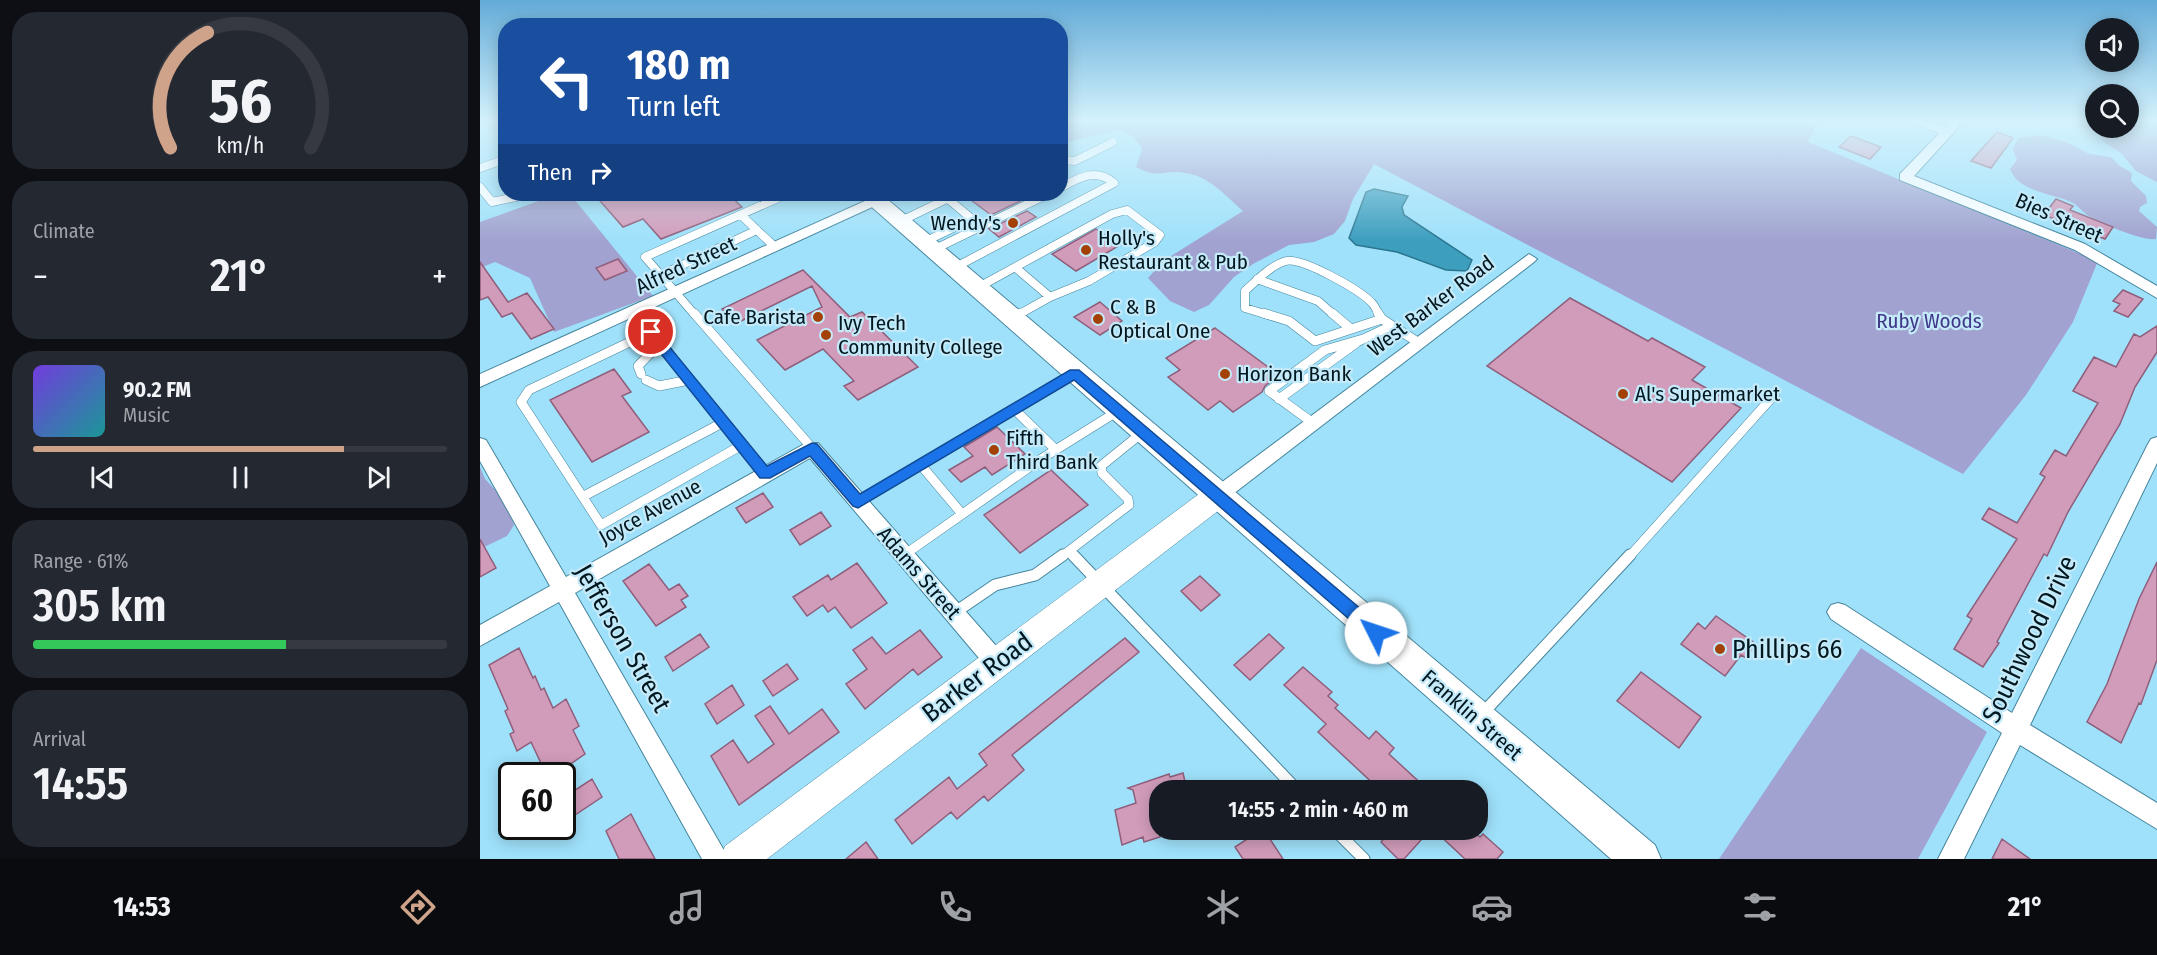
<!DOCTYPE html>
<meta charset="utf-8">
<style>
:root{--surface:#171b24;--page:#242831;--text:#f1f3f6;--muted:#9ea1a6;--line:#363941;--accent:#cea38a}
body{margin:0;font-family:"Fira Sans Condensed",sans-serif;background:var(--page);color:var(--text);height:100vh;display:flex;flex-direction:column;font-size:22px;white-space:nowrap}
*{box-sizing:border-box;margin:0}
p{font-size:20px;color:var(--muted)}
.icon{flex:none;width:33px;height:33px;fill:none;stroke:currentColor;stroke-width:2;stroke-linecap:round;stroke-linejoin:round}
.map{position:relative;flex:1;overflow:hidden}
.sheet{display:flex;flex-direction:column;gap:12px;padding:12px;background:#0d0f14;width:480px}
.sheet>*{flex:none}
.hud{position:absolute;left:18px;top:18px;width:570px;height:183px;border-radius:24px;box-shadow:0 3px 15px #0003;background:#1a4fa0;color:#fff;overflow:hidden}
.tools{position:absolute;left:1605px;top:18px;display:grid;gap:12px}
.tools a{display:grid;place-items:center;width:54px;height:54px;border-radius:50%;background:var(--surface);box-shadow:0 3px 15px #0003;font-size:30px}
.speed{position:absolute;left:18px;top:762px;display:flex;gap:12px;font-size:30px;font-weight:700;text-align:center}
.speed>*{display:grid;place-content:center;width:78px;height:78px;border-radius:50%;background:var(--surface);box-shadow:0 3px 15px #0003;line-height:1}
.speed .limit{border:3px solid #111;border-radius:9px;background:#fff;color:#111}
.pin{position:absolute;display:grid;place-items:center;width:51px;height:51px;color:#fff;margin:-26px;border:3px solid #fff;border-radius:50%;box-shadow:0 2px 6px #0007}
.me{position:absolute;width:66px;margin:-33px;rotate:311deg;stroke-linejoin:round;filter:drop-shadow(0 0 4px #0008)}
.turn{display:flex;align-items:center;gap:21px;height:126px;padding:0 30px;font-size:27px}
.turn .icon{width:78px;height:78px;stroke-width:2.5}
.turn b{display:block;font-size:42px;line-height:51px}
.then{display:flex;align-items:center;height:57px;padding:0 30px;background:#0003;gap:12px;font-size:22px}
.big{font-size:45px;font-weight:600;line-height:1.1}
.sheet .card{flex:1;display:flex;flex-direction:column;justify-content:center;gap:9px;min-width:0;padding:0 21px;border-radius:24px;background:var(--page)}
.sheet .dial{align-items:center;gap:0}
.dial svg{height:156px;overflow:visible;fill:none;stroke:var(--line);stroke-width:7;stroke-linecap:round;text-anchor:middle}
.dial text{fill:var(--text);stroke:none}
.song{display:flex;align-items:center;gap:18px}
.cover{width:72px;height:72px;border-radius:9px;background:linear-gradient(135deg,hsl(260 70% 55%),hsl(180 70% 35%))}
.played{height:6px;border-radius:3px;background:linear-gradient(90deg,var(--accent) 75%,var(--line) 75%)}
.keys{display:flex;justify-content:space-around;direction:ltr}
.heat{display:flex;justify-content:space-between;align-items:center;font-size:33px;direction:ltr}
.charge{height:9px;border-radius:4px;background:linear-gradient(90deg,#34c759 61%,var(--line) 0)}
.trip{position:absolute;left:669px;top:780px;width:339px;height:60px;border-radius:24px;background:var(--surface);box-shadow:0 3px 15px #0003;font-weight:600;line-height:60px;text-align:center}
.menu{display:flex;height:96px;justify-content:space-around;align-items:center;background:#090b0e;color:var(--muted)}
.menu .icon{width:42px;height:42px}
.menu .on{color:var(--accent)}
.menu b{font-size:27px;color:var(--text)}
main{display:flex;flex:1;min-height:0}
.map>svg:first-child{display:block}
.green{fill:#a1a2cf}
.water{fill:#3d9ebe;stroke:#2b768f;stroke-width:1.5}
.building{fill:#d19cba;stroke:#8f5e7b;stroke-width:1.5}
.lines{fill:none;stroke-linecap:round;stroke-linejoin:round}
.lane-far2-casing{stroke:#45859c;stroke-width:9}
.lane-far1-casing{stroke:#45859c;stroke-width:10}
.lane-casing{stroke:#45859c;stroke-width:13}
.street-casing{stroke:#45859c;stroke-width:2}
.secondary-casing{stroke:#45859c;stroke-width:1}
.primary-casing{stroke:#45859c;stroke-width:2}
.lane-far2{stroke:#fff;stroke-width:8}
.lane-far1{stroke:#fff;stroke-width:9}
.lane{stroke:#fff;stroke-width:11}
.street{fill:#fff;fill-rule:evenodd}
.secondary{fill:#fff;fill-rule:evenodd}
.primary{fill:#fff;fill-rule:evenodd}
.route{fill:#1a73e8;stroke:#114b97;stroke-width:1.5}
.poi-dot{fill:#a44106;stroke:#c4eaf9;stroke-width:2}
.labels{text-anchor:middle;stroke-width:4.5;stroke-linejoin:round;paint-order:stroke}
.street-label{font-size:21px;fill:#001720;stroke:#c4eaf9}
.poi-label{font-size:21px;fill:#001720;stroke:#c4eaf9;text-anchor:start}
.park-label{font-size:21px;fill:#413889;stroke:#c4eaf9}
.near-street-label{font-size:26px;fill:#001720;stroke:#c4eaf9}
.near-poi-label{font-size:26px;fill:#001720;stroke:#c4eaf9;text-anchor:start}
</style>
<main>
<section class="sheet">
<div class="card dial"><svg viewBox="0 0 100 80">
<path d="M14 69A42 42 0 1 1 86 69"/>
<path d="M14 69A42 42 0 0 1 33 10" stroke="#cea38a"/>
<text x="50" y="56" font-size="32" font-weight="700">56</text>
<text x="50" y="72" font-size="11">km/h</text>
</svg></div>
<div class="card"><p>Climate</p>
<div class="heat"><a>−</a><b class="big">21°</b><a>+</a></div>
</div>
<div class="card">
<div class="song"><i class="cover"></i><div><b>90.2 FM</b><p>Music</p></div></div>
<div class="played"></div>
<div class="keys"><svg class="icon" aria-label="previous" viewBox="0 0 24 24"><path d="M18 5L8 12l10 7zM5 5v14"/></svg><svg class="icon" aria-label="pause" viewBox="0 0 24 24"><path d="M8 5v14M16 5v14"/></svg><svg class="icon" aria-label="next" viewBox="0 0 24 24"><path d="M6 5l10 7-10 7zM19 5v14"/></svg></div>
</div>
<div class="card"><p>Range · 61%</p><b class="big">305 km</b><div class="charge"></div></div>
<div class="card"><p>Arrival</p><b class="big">14:55</b></div>
</section>
<div class="map">
<svg width="1677" height="859" viewBox="0 0 1677 859">
<rect width="100%" height="100%" fill="#9fe1fa"/>
<path class="green" d="M580,121H1338L1328,142L1618,261L1593,322L1546,395L1483,474L894,164L873,199L865,221L854,234L834,242L809,245L773,264L754,277L729,305L714,312L690,301L668,278L683,261L763,211C746,196 729,176 705,173C684,169 680,180 656,167L662,149L654,137L639,130L581,143Z
M1594,121H1615L1616,128H1648L1649,121L1677,122V182L1656,171L1641,153L1624,142L1616,131L1598,126Z
M1560,135L1586,142L1609,154L1631,157L1640,166L1652,173L1651,181L1666,196L1667,203L1660,207L1659,211L1677,227L1676,239C1661,241 1620,223 1607,215C1602,211 1598,206 1593,203C1574,193 1539,193 1530,169L1537,160L1533,149L1538,138Z
M78,194H90L173,296L74,332L50,278L15,262L0,268V222Z
M0,467L5,479L27,502L34,525L27,536L0,549Z
M1381,648L1507,732L1438,859H1239Z"/>
<path class="water" d="M894,189L928,196L922,207L924,215L992,260L987,271L966,270L917,252L876,245L869,238L886,192Z"/>
<path class="building" d="M1517,132L1533,138L1511,168L1491,161Z
M1371,136L1401,147L1390,159L1359,147Z
M114,194H248L262,207L181,239L163,219L143,227Z
M483,194H555L511,215Z
M1576,199L1593,206L1590,210L1633,227L1625,239L1564,215Z
M547,211L556,217L519,237L509,229Z
M616,229L640,245L596,271L572,254Z
M138,259L147,271L125,280L116,268Z
M0,262L28,302L47,293L74,329L51,339L32,313L22,317L8,297L0,300Z
M323,270L370,317L382,312L438,367L378,400L364,386L374,381L343,349L305,370L277,340L342,307L332,286L255,324L242,309Z
M1643,290L1663,299L1648,317L1634,311L1640,304L1633,301Z
M1090,298L1168,341L1172,338L1225,367L1212,380L1261,408L1192,482L1007,366Z
M620,302L642,321L620,335L594,317Z
M1677,326V352L1655,387L1640,424L1588,512L1567,556L1564,554L1517,642L1519,643L1503,667L1474,649L1492,619L1487,616L1537,539L1502,519L1509,508L1537,523L1565,477L1560,474L1575,450L1586,456L1618,403L1593,391L1614,357L1636,367L1654,334L1660,337Z
M735,328L799,375L785,386L782,392L753,412L740,401L728,410L688,377L700,370L686,358Z
M134,369L151,392L142,396L169,432L112,462L70,400Z
M517,427L545,454L512,475L505,467L481,482L469,470L493,456L484,447Z
M571,470L608,505L540,553L504,515Z
M283,493L293,507L266,523L256,508Z
M341,512L351,526L320,545L310,530Z
M0,539L16,568L0,577Z
M1677,562V660L1661,704L1659,703L1641,743L1607,722L1627,684L1659,599Z
M377,563L407,603L371,628L355,607L348,612L343,605L327,616L313,597L348,575L351,580Z
M169,564L189,590L199,584L208,596L201,600L206,607L176,626L143,581Z
M720,576L740,595L721,611L701,591Z
M1236,616L1276,644L1266,658L1261,655L1245,676L1201,644L1218,623L1225,629Z
M440,630L462,657L438,675L433,669L385,709L366,684L387,669L373,650L392,637L406,654Z
M220,634L229,647L193,671L185,657Z
M789,634L804,648L770,680L754,665Z
M645,638L659,652L532,755L544,770L508,801L504,796L477,819L471,812L432,844L415,820L469,777L477,789L507,765L499,754Z
M39,648L53,678L55,676L61,690L64,688L73,708L86,699L99,726L93,730L105,754L73,776H67L51,742L37,751L30,734L34,732L25,711L28,709L9,665Z
M307,664L318,679L293,696L283,681Z
M823,667L852,692L848,696L858,705L855,708L889,739L896,731L914,748L909,754L948,790H900L838,732L846,724L804,685Z
M1161,672L1221,717L1199,748L1137,701Z
M252,685L264,705L237,724L225,704Z
M290,706L309,734L342,709L359,732L259,805L231,756L253,740L268,763L294,744L275,716Z
M703,773L707,790H680V837L664,842L663,837L642,845L635,810L656,803L653,790L648,788L689,774L690,777Z
M112,779L122,797L95,815L86,796Z
M151,814L163,837L175,859H139L126,831Z
M781,830H784L803,859H763L755,847Z
M912,830H950L924,859H918L901,842Z
M954,830H992L1000,837L1003,834L1023,852L1017,859H985Z
M1522,839L1550,859H1512Z
M386,842L398,859H366Z"/>
<g class="lines">
<defs>
<path id="lane-far2" d="M1438,121L1468,132
M580,160L595,161L633,142
M0,168L26,159
M0,187L12,202L50,194
M279,194L288,202
M396,200L411,194
M261,215L295,247
M421,221L477,194
M444,242L492,219L467,198
M453,250L568,194
M474,268L634,183C616,167 598,178 580,188
M536,268L570,297
M181,275L277,230
M777,279L838,301L854,315
M497,288L632,214L647,210L680,235L675,242L609,281L570,297L538,315
M153,312L155,315
M215,315L165,257L307,194
M788,315L765,308V291C776,281 791,265 806,261C822,257 880,290 892,303C895,306 897,311 899,315"/>
<path id="lane-far1" d="M154,313L171,332L49,390L41,402L121,525L262,445L285,474
M214,313L332,448
M783,313L809,321L835,341L902,319
M852,313L871,329
M898,313L902,319
M532,318L541,313
M902,319L939,343
M171,332L262,445
M879,341L911,326
M161,374L158,366L180,343
M166,380L179,386L209,380
M799,399L876,343
M534,409L576,450
M833,423L789,391L845,350L883,339
M440,464L482,514
M104,496L242,423
M378,502L595,373
M589,551L594,557
M424,555L561,459L638,411
M581,557L649,505L648,499L622,473L621,466L663,432
M1149,557L1295,394"/>
<path id="lane" d="M593,555L817,790
M474,613L515,585L555,575L583,555
M1003,713L1150,555
M855,830L884,859"/>
<path id="street" d="M1471,121H1484L1434,176L1605,244L1677,286V298L1595,250L1420,180V174Z
M396,196L403,200L401,203L0,387V374Z
M1049,254L1057,259L1054,262L744,501L737,504L730,501L727,496L730,491Z
M1677,437V463L1550,725L1677,803V829L1540,745L1484,859H1458L1522,733L1351,619L1347,612L1351,605L1358,603L1365,605L1532,713L1668,444L1671,439Z
M0,438L6,440L86,577L326,443H338L525,656L528,663L525,670L517,673L509,670L330,458L95,593L249,859H222L79,602L0,646V625L70,586L0,461Z"/>
<path id="secondary" d="M737,485L747,488L751,496L747,504L287,859H240L245,846L727,488Z"/>
<path id="primary" d="M377,194H401L1175,845L1181,859H1131Z"/>
</defs>
<use href="#lane-far2" class="lane-far2-casing"/>
<use href="#lane-far1" class="lane-far1-casing"/>
<use href="#lane" class="lane-casing"/>
<use href="#street" class="street-casing"/>
<use href="#secondary" class="secondary-casing"/>
<use href="#primary" class="primary-casing"/>
<use href="#lane-far2" class="lane-far2"/>
<use href="#lane-far1" class="lane-far1"/>
<use href="#lane" class="lane"/>
<use href="#street" class="street"/>
<use href="#secondary" class="secondary"/>
<use href="#primary" class="primary"/>
</g>
<linearGradient id="sky" x2="0" y2="1"><stop stop-color="#63abd7"/><stop offset="0.5" stop-color="#d4f2fd"/><stop offset="1" stop-color="#d4f2fd" stop-opacity="0"/></linearGradient>
<rect width="1677" height="241" fill="url(#sky)"/>
<path class="route" d="M171,327L175,329L287,466L332,443L337,444L380,494L590,370H599L902,627L905,633L902,638L896,640L891,638L594,380L378,508L373,506L330,456L290,478H280L166,335V329Z"/>
<g class="poi-dot">
<circle cx="533" cy="223" r="6"/>
<circle cx="606" cy="250" r="6"/>
<circle cx="338" cy="317" r="6"/>
<circle cx="618" cy="319" r="6"/>
<circle cx="346" cy="335" r="6"/>
<circle cx="745" cy="374" r="6"/>
<circle cx="1143" cy="394" r="6"/>
<circle cx="514" cy="450" r="6"/>
<circle cx="1240" cy="649" r="6"/>
</g>
<g class="labels">
<g class="street-label">
<text transform="translate(1579 218) rotate(24)" y="7">Bies Street</text>
<text transform="translate(206 265) rotate(-25)" y="7">Alfred Street</text>
<text transform="translate(951 306) rotate(-37)" y="7">West Barker Road</text>
<text transform="translate(170 512) rotate(-29)" y="7">Joyce Avenue</text>
<text transform="translate(439 573) rotate(49)" y="7">Adams Street</text>
<text transform="translate(992 715) rotate(41)" y="7">Franklin Street</text>
</g>
<g class="poi-label">
<text x="521" y="230" text-anchor="end">Wendy's</text>
<text x="618" y="245">Holly's<tspan x="618" dy="24">Restaurant &amp; Pub</tspan></text>
<text x="630" y="314">C &amp; B<tspan x="630" dy="24">Optical One</tspan></text>
<text x="326" y="324" text-anchor="end">Cafe Barista</text>
<text x="358" y="330">Ivy Tech<tspan x="358" dy="24">Community College</tspan></text>
<text x="757" y="381">Horizon Bank</text>
<text x="1155" y="401">Al's Supermarket</text>
<text x="526" y="445">Fifth<tspan x="526" dy="24">Third Bank</tspan></text>
</g>
<g class="park-label">
<text x="1449" y="328">Ruby Woods</text>
</g>
<g class="near-street-label">
<text transform="translate(143 638) rotate(60)" y="9">Jefferson Street</text>
<text transform="translate(1549 639) rotate(-64)" y="9">Southwood Drive</text>
<text transform="translate(497 677) rotate(-37)" y="9">Barker Road</text>
</g>
<g class="near-poi-label">
<text x="1252" y="658">Phillips 66</text>
</g>
</g>
</svg>
<div class="tools">
<a><svg class="icon" aria-label="sound" viewBox="0 0 24 24"><path d="M4 9h4l5-4v14l-5-4H4zM17 9q2 3 0 6"/></svg></a>
<a><svg class="icon" aria-label="search" viewBox="0 0 24 24"><circle cx="10" cy="10" r="6"/><path d="M15 15l6 6"/></svg></a>
</div>
<div class="speed"><div class="limit">60</div></div>
<div class="pin" style="left:171px;top:332px;background:#d93025"><svg class="icon" aria-label="arrive" viewBox="0 0 24 24"><path d="M6 21V4h12l-3 4 3 4H6"/></svg></div>
<svg class="me" style="left:896px;top:633px" viewBox="-20 -20 40 40"><circle r="19" fill="#fff"/><path d="M0-13L10 11 0 6-10 11z" fill="#1a73e8"/></svg>
<div class="trip">14:55 · 2 min · 460 m</div>
<div class="hud">
<div class="turn"><svg class="icon" aria-label="left" viewBox="0 0 24 24"><path d="M17 20v-9H6M10 6l-5 5 5 5"/></svg><div><b>180 m</b>Turn left</div></div>
<div class="then">Then<svg class="icon" aria-label="right" viewBox="0 0 24 24"><path d="M7 20v-9h11M14 6l5 5-5 5"/></svg></div>
</div>
</div>
</main>
<nav class="menu">
<b>14:53</b>
<svg class="icon on" aria-label="directions" viewBox="0 0 24 24"><path d="M12 3l9 9-9 9-9-9zM9 14v-3h6M13 9l2 2-2 2"/></svg>
<svg class="icon" aria-label="music" viewBox="0 0 24 24"><path d="M9 18V5l10-2v13"/><circle cx="6" cy="18" r="3"/><circle cx="16" cy="16" r="3"/></svg>
<svg class="icon" aria-label="phone" viewBox="0 0 24 24"><path d="M5 4h4l2 5-3 2q2 4 5 5l2-3 5 2v4C11 20 4 13 5 4z"/></svg>
<svg class="icon" aria-label="climate" viewBox="0 0 24 24"><path d="M12 3v18M4 7l16 10M4 17L20 7"/></svg>
<svg class="icon" aria-label="car" viewBox="0 0 24 24"><path d="M5 17H2v-5l4-1 3-4h7l3 4 3 1v5h-3M9 17h6M6 11h13"/><circle cx="7" cy="17" r="2"/><circle cx="17" cy="17" r="2"/></svg>
<svg class="icon" aria-label="filters" viewBox="0 0 24 24"><path d="M4 7h16M4 17h16"/><circle cx="9" cy="7" r="2"/><circle cx="15" cy="17" r="2"/></svg>
<b>21°</b>
</nav>
